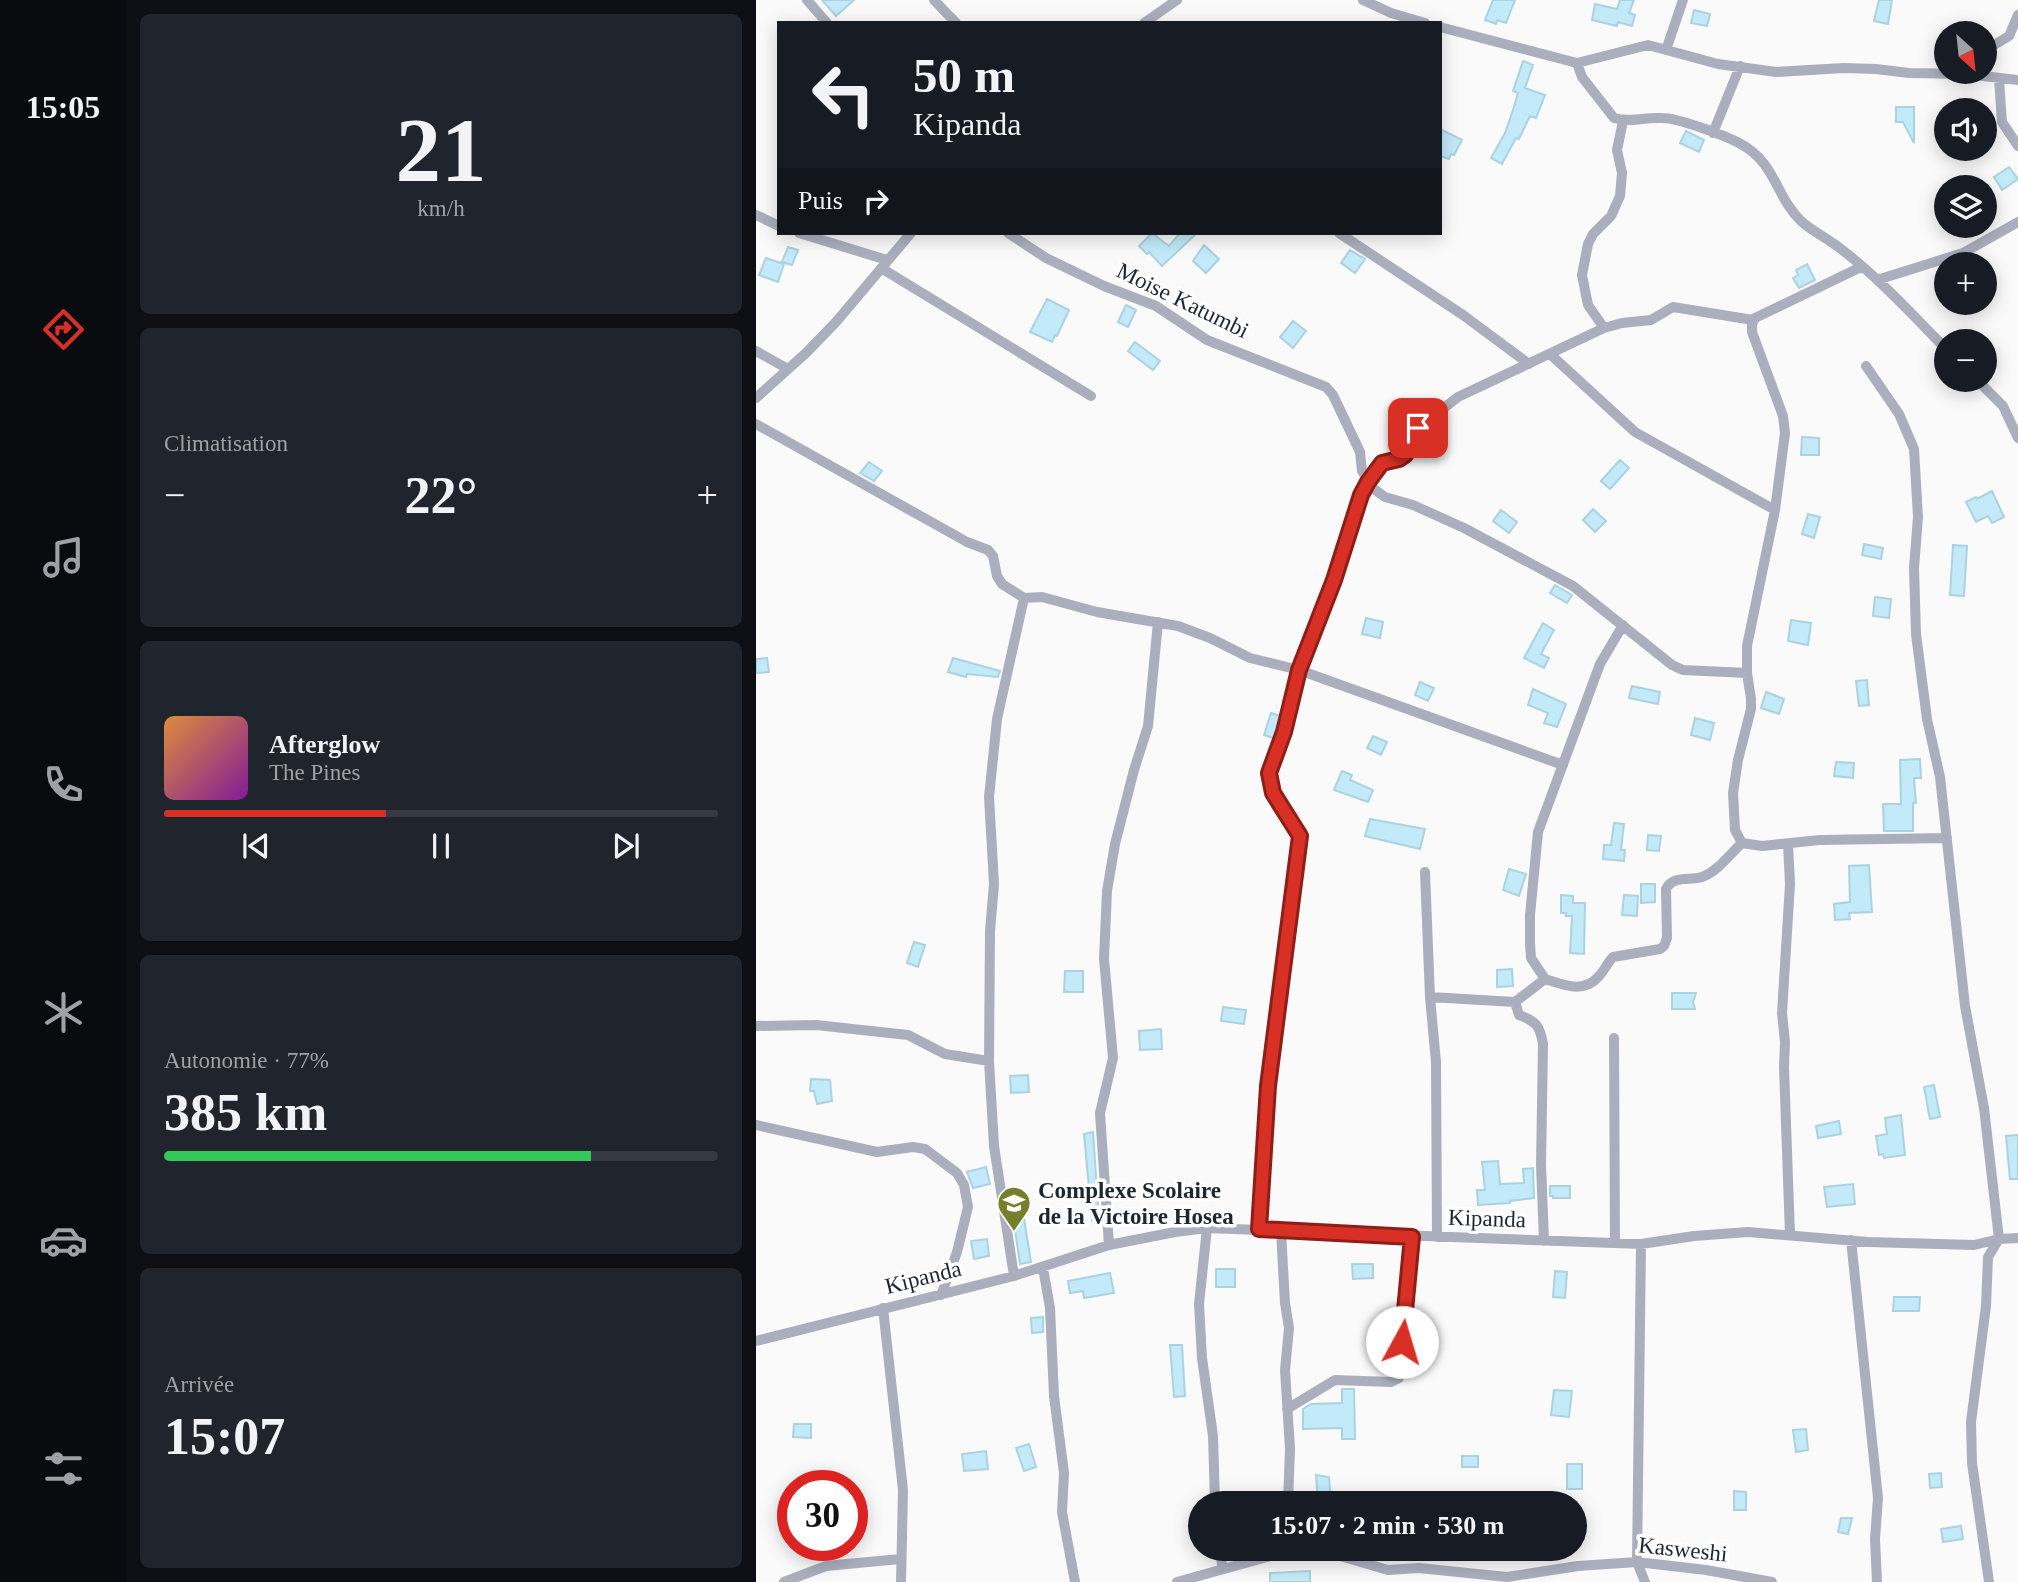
<!DOCTYPE html>
<html lang="fr">
<meta charset="utf-8">
<style>
:root{--surface:#171b24;--page:#20242c;--text:#f1f3f6;--muted:#9ea1a6;--line:#363941;--accent:#d93025}
body{margin:0;font-family:Georgia,serif;background:var(--page);color:var(--text);height:100vh;display:flex;flex-direction:column;font-size:26px;white-space:nowrap}
*{box-sizing:border-box;margin:0}
p{font-size:23px;color:var(--muted)}
.icon{flex:none;width:38px;height:38px;fill:none;stroke:currentColor;stroke-width:2;stroke-linecap:round;stroke-linejoin:round}
.map{position:relative;flex:1;overflow:hidden}
.details{display:flex;flex-direction:column;gap:14px;padding:14px;background:#0d0f14;width:630px}
.details>*{flex:none}
.top-card{position:absolute;left:21px;top:21px;width:665px;height:214px;border-radius:0px;box-shadow:0 4px 18px #0003;background:#171b24;color:var(--text);overflow:hidden}
.needle{width:46px;rotate:153deg}
.fabs{position:absolute;left:1178px;top:21px;display:grid;gap:14px}
.fabs a{display:grid;place-items:center;width:63px;height:63px;border-radius:50%;background:var(--surface);box-shadow:0 4px 18px #0003;font-size:35px}
.speed{position:absolute;left:21px;top:1470px;display:flex;gap:14px;font-size:35px;font-weight:700;text-align:center}
.speed>*{display:grid;place-content:center;width:91px;height:91px;border-radius:50%;background:var(--surface);box-shadow:0 4px 18px #0003;line-height:1}
.speed .limit{border:10px solid #d22;background:#fff;color:#111}
.pin{position:absolute;display:grid;place-items:center;width:60px;height:60px;color:#fff;margin:-30px;border-radius:14px;box-shadow:0 4px 10px #0006}
.me{position:absolute;width:77px;margin:-38px;rotate:6deg;stroke-linejoin:round;filter:drop-shadow(0 0 5px #0008)}
.turn{display:flex;align-items:center;gap:24px;height:147px;padding:0 21px;font-size:32px}
.turn .icon{width:91px;height:91px;stroke-width:2.5}
.turn b{display:block;font-size:49px;line-height:60px}
.then{display:flex;align-items:center;height:66px;padding:0 21px;background:#0003;gap:14px;font-size:26px}
.big{font-size:52px;font-weight:800;line-height:1.1}
.details .card{flex:1;display:flex;flex-direction:column;justify-content:center;gap:10px;min-width:0;padding:0 24px;border-radius:10px;background:var(--page)}
.details .dial{align-items:center;gap:0}
.dial b{font-size:91px;line-height:1}
.song{display:flex;align-items:center;gap:21px}
.cover{width:84px;height:84px;border-radius:10px;background:linear-gradient(135deg,hsl(30 70% 55%),hsl(290 70% 35%))}
.played{height:7px;border-radius:4px;background:linear-gradient(90deg,var(--accent) 40%,var(--line) 40%)}
.keys{display:flex;justify-content:space-around;direction:ltr}
.heat{display:flex;justify-content:space-between;align-items:center;font-size:38px;direction:ltr}
.charge{height:10px;border-radius:5px;background:linear-gradient(90deg,#34c759 77%,var(--line) 0)}
.trip{position:absolute;left:432px;top:1491px;width:399px;height:70px;border-radius:35px;background:var(--surface);box-shadow:0 4px 18px #0003;font-weight:800;line-height:70px;text-align:center}
main{display:flex;flex:1;min-height:0}
.menu{display:flex;flex-direction:column;width:126px;justify-content:space-around;align-items:center;background:#090b0e;color:var(--muted)}
.menu .icon{width:49px;height:49px}
.menu .current{color:var(--accent)}
.menu b{font-size:32px;color:var(--text)}
.map>svg:first-child{display:block}
.building{fill:#c2eaf9;stroke:#abd2e1;stroke-width:2}
.lines{fill:none;stroke-linecap:round;stroke-linejoin:round}
.street{stroke:#abafbd;stroke-width:10}
.route-casing{stroke:#8d1f18;stroke-width:18}
.route{stroke:#d93025;stroke-width:12}
.labels{text-anchor:middle;stroke-width:7;stroke-linejoin:round;paint-order:stroke}
.street-label{font-size:23px;fill:#1c2630;stroke:#fff}
.poi-label{font-size:23px;font-weight:bold;fill:#1c2630;stroke:#fff;text-anchor:start}
</style>
<main>
<nav class="menu">
<b>15:05</b>
<svg class="icon current" aria-label="directions" viewBox="0 0 24 24"><path d="M12 3l9 9-9 9-9-9zM9 14v-3h6M13 9l2 2-2 2"/></svg>
<svg class="icon" aria-label="music" viewBox="0 0 24 24"><path d="M9 18V5l10-2v13"/><circle cx="6" cy="18" r="3"/><circle cx="16" cy="16" r="3"/></svg>
<svg class="icon" aria-label="phone" viewBox="0 0 24 24"><path d="M5 4h4l2 5-3 2q2 4 5 5l2-3 5 2v4C11 20 4 13 5 4z"/></svg>
<svg class="icon" aria-label="climate" viewBox="0 0 24 24"><path d="M12 3v18M4 7l16 10M4 17L20 7"/></svg>
<svg class="icon" aria-label="car" viewBox="0 0 24 24"><path d="M5 17H2v-5l4-1 3-4h7l3 4 3 1v5h-3M9 17h6M6 11h13"/><circle cx="7" cy="17" r="2"/><circle cx="17" cy="17" r="2"/></svg>
<svg class="icon" aria-label="filters" viewBox="0 0 24 24"><path d="M4 7h16M4 17h16"/><circle cx="9" cy="7" r="2"/><circle cx="15" cy="17" r="2"/></svg>
</nav>
<section class="details">
<div class="card dial"><b>21</b><p>km/h</p></div>
<div class="card"><p>Climatisation</p>
<div class="heat"><a>−</a><b class="big">22°</b><a>+</a></div>
</div>
<div class="card">
<div class="song"><i class="cover"></i><div><b>Afterglow</b><p>The Pines</p></div></div>
<div class="played"></div>
<div class="keys"><svg class="icon" aria-label="previous" viewBox="0 0 24 24"><path d="M18 5L8 12l10 7zM5 5v14"/></svg><svg class="icon" aria-label="pause" viewBox="0 0 24 24"><path d="M8 5v14M16 5v14"/></svg><svg class="icon" aria-label="next" viewBox="0 0 24 24"><path d="M6 5l10 7-10 7zM19 5v14"/></svg></div>
</div>
<div class="card"><p>Autonomie · 77%</p><b class="big">385 km</b><div class="charge"></div></div>
<div class="card"><p>Arrivée</p><b class="big">15:07</b></div>
</section>
<div class="map">
<svg width="1262" height="1582" viewBox="0 0 1262 1582">
<rect width="100%" height="100%" fill="#fafafa"/>
<path class="building" d="M66,0H98L80,16Z
M737,0H759L750,23L741,20L740,24L729,20Z
M864,0H878L873,13L879,15L876,26L862,22L861,26L836,20L839,4L861,9Z
M1123,0H1136L1132,24L1118,21Z
M938,10L954,14L951,26L935,23Z
M767,61L777,65L769,88L789,95L780,118L774,116L763,139L760,138L746,164L735,158L749,133L756,113L762,93L757,91Z
M1140,107H1158V143L1147,122H1140Z
M684,129L706,140L698,155L695,154L693,159L684,156Z
M930,131L948,140L943,152L924,143Z
M1253,167L1262,179L1246,190L1238,177Z
M396,233L413,246L424,233H441L406,266L393,252L391,254L383,246Z
M448,245L463,259L450,273L437,261Z
M32,247L42,250L36,265L26,262Z
M594,250L609,259L599,273L585,263Z
M10,258L28,264L22,282L3,275Z
M1051,264L1059,280L1043,288L1037,278L1042,275L1040,270Z
M291,299L313,310L301,336L299,335L296,342L274,332Z
M370,305L380,310L372,327L362,322Z
M537,321L550,331L537,348L524,337Z
M379,342L404,361L397,370L372,351Z
M1046,437L1063,438V455H1045Z
M864,460L873,468L854,489L845,481Z
M113,462L126,471L118,481L104,473Z
M1236,491L1248,517L1236,523L1232,516L1220,522L1210,502L1220,497L1221,499Z
M837,509L850,521L839,532L827,520Z
M745,510L761,522L753,533L737,521Z
M1052,514L1064,517L1058,538L1046,534Z
M1108,544L1127,548L1125,559L1106,555Z
M1197,545L1211,546L1208,596L1194,595Z
M799,585L816,595L811,603L794,593Z
M1119,597L1135,599L1133,618L1117,616Z
M610,618L627,622L624,638L606,634Z
M1035,620L1055,623L1052,645L1032,641Z
M787,623L798,630L785,654L793,658L788,668L768,658Z
M11,658L13,672L0,673V659Z
M197,658L244,671L242,677L211,674L210,677L192,672Z
M1111,680L1113,705L1103,706L1100,681Z
M664,682L678,688L672,701L659,695Z
M876,686L904,692L902,704L873,698Z
M777,689L810,704L801,727L788,723L792,713L772,705Z
M1010,692L1028,699L1023,714L1005,708Z
M515,713L524,716L517,738L508,735Z
M939,718L958,723L954,740L935,735Z
M617,736L631,742L625,755L611,748Z
M1164,759L1165,778H1158L1160,803H1157V831H1128L1127,804H1145L1144,760Z
M1080,762L1098,763L1097,778L1078,776Z
M586,771L596,775L594,780L617,790L612,802L578,790Z
M614,819L669,829L664,849L609,836Z
M858,823L868,824L865,850H869L868,861L847,859L848,845H855Z
M892,835L905,836L903,851L891,850Z
M1113,865L1116,912L1093,913L1094,919L1079,920L1078,904L1094,902L1093,866Z
M753,869L770,874L763,896L747,890Z
M885,884H899V902L885,903Z
M805,895L817,896V903H829L828,954L814,953L816,916H810V913H805Z
M868,895L882,896L881,916L866,915Z
M158,942L169,945L162,967L151,963Z
M756,969L757,986L741,987V970Z
M309,971H327V992H308Z
M916,993H940L937,1002L939,1009H916Z
M467,1007L490,1010L488,1024L465,1021Z
M405,1029L406,1049L384,1050L383,1031Z
M272,1075L273,1092L255,1093L254,1076Z
M55,1079L74,1080L76,1101L61,1104L58,1091H54Z
M1178,1085L1184,1117L1174,1119L1168,1087Z
M1145,1115L1149,1155L1128,1158L1127,1154L1123,1155L1120,1136L1131,1134L1129,1118Z
M1083,1121L1085,1134L1062,1138L1060,1126Z
M337,1132L343,1220L336,1221L328,1134Z
M1262,1135V1179H1254L1250,1136Z
M742,1161L744,1184L768,1183L767,1169L777,1168L778,1198L754,1201V1203L722,1205L721,1190H729L726,1162Z
M230,1167L234,1184L217,1188L211,1172Z
M1097,1184L1099,1204L1071,1207L1068,1187Z
M794,1186H814V1198H797V1196H794Z
M265,1200L275,1262L264,1264L255,1202Z
M231,1239L233,1256L218,1259L215,1241Z
M596,1264H617V1278L597,1279Z
M460,1269H479V1287H460Z
M799,1271L811,1272L809,1298L797,1297Z
M354,1273L358,1293L328,1298L327,1291L314,1293L312,1281Z
M1138,1297H1164L1163,1311H1137Z
M287,1317V1332L276,1333L275,1318Z
M414,1345H426L429,1396L418,1397Z
M586,1389H598L599,1439H586V1428L547,1429V1409L555,1404L586,1403Z
M798,1390L816,1391L813,1417L795,1415Z
M38,1424H55V1438L37,1437Z
M1050,1429L1052,1450L1040,1452L1037,1430Z
M273,1444L280,1467L268,1471L260,1448Z
M230,1451L232,1469L208,1471L206,1454Z
M706,1456H722V1467H706Z
M811,1464H826V1489H811Z
M1185,1473L1186,1487L1174,1488L1173,1474Z
M560,1475L573,1477L575,1503H562Z
M978,1491L990,1492V1510H978Z
M1085,1518H1096L1092,1534L1082,1532Z
M1205,1526L1207,1539L1187,1542L1185,1529Z
M554,1571V1582H514V1573Z"/>
<g class="lines">
<path class="street" d="M51,0L71,23
M178,0L200,23
M607,0L635,13L669,23
M388,23L421,0
M684,27L821,63L892,45L962,64L1020,72L1088,68L1120,69L1153,73L1210,74L1262,80
M910,50L927,0
M1228,51L1253,36L1262,15
M821,63L826,77L858,118C875,123 889,117 906,118C922,118 968,135 983,143C1020,162 1019,196 1045,221C1057,232 1073,239 1085,249C1123,278 1157,315 1190,349
M1243,79L1246,122L1262,146
M957,133L984,66
M0,215L23,226
M43,233L131,260
M252,233L290,258L348,286L400,306L451,340L570,387L577,395L604,452L606,471L618,489L629,497L657,505L708,528L817,586L916,665L927,670L991,673
M583,233L707,315L773,364
M1105,267L999,318L996,324V332L1027,416L1029,433L1019,510L991,646V673L995,699V709L982,760L977,793L979,830L986,843L1006,846L1064,840L1191,838
M125,268L335,396
M1121,280L1207,253L1262,222
M848,328L832,305L826,275L832,244L837,234L855,216L864,196L866,173L861,150L867,121
M0,351L32,369
M794,354L879,432L1019,510
M1110,366L1143,414L1158,449L1162,517L1158,568L1160,634L1171,719L1184,777L1209,1006L1228,1108L1243,1239L1232,1257L1230,1306L1215,1422L1216,1463L1233,1582
M1221,380L1247,406L1262,438
M0,398L50,353L80,322L155,233
M0,424L211,542L232,550L237,556L241,576L246,584L268,598L286,597L341,612L422,626L454,638L494,658L543,670L807,765
M1032,844L1034,884L1026,1013L1029,1042L1028,1067L1034,1235
M669,872L674,997L680,1062L681,1237
M789,979L775,958L774,943V915L782,832L844,664L867,625
M674,997L759,1002L789,979C808,985 828,994 843,976C849,970 851,963 857,957L904,949L908,946L911,938L910,889C917,875 934,881 946,877C962,871 974,854 986,843
M759,1002L763,1015C780,1021 784,1026 787,1044L785,1165L788,1241
M0,1026L60,1025L152,1035L189,1054L233,1061
M858,1038L859,1243
M0,1125L121,1152L157,1147L169,1149L201,1173L208,1185L212,1207L201,1252L185,1295
M451,1228L443,1304L446,1358L457,1436L459,1503
M503,1229L512,1086L544,836L517,793L513,773L528,732L543,670L612,482L626,463L643,459L649,455L662,428L702,397L848,328L866,323L895,320L917,307L997,320
M525,1231L529,1303L533,1328L529,1370L534,1449L532,1503
M1095,1240L1122,1498L1119,1539L1121,1582
M885,1244L881,1562L889,1582
M353,1245L344,1113L357,1058L348,959L351,891L359,844L378,770L392,726L402,622
M287,1268L294,1308L298,1396L308,1473L306,1512L319,1582
M258,1276L238,1146L233,1061L234,931L238,884L233,797L241,719L268,598
M127,1308L147,1490L145,1582
M0,1341L258,1276L353,1245L419,1232L451,1228L885,1244L938,1236L992,1232L1112,1242L1218,1245L1243,1239L1262,1238
M531,1409L579,1380L635,1382L643,1378L656,1237
M465,1549L466,1568
M28,1582L70,1566L144,1559
M421,1582L525,1553L553,1551L581,1555L632,1570L663,1568L751,1577L822,1566L881,1562L950,1570L1016,1582"/>
</g>
<g class="lines">
<defs>
<path id="route" d="M646,1342L656,1237L503,1229L512,1086L544,836L517,793L513,773L528,732L543,670L578,580L605,495L612,482L626,463L643,459L649,455L662,428"/>
</defs>
<use href="#route" class="route-casing"/>
<use href="#route" class="route"/>
</g>
<defs>
<symbol id="school-pin" viewBox="-11 -11 22 30"><path d="M0 17L-7.5 6A9.5 9.5 0 1 1 7.5 6Z" fill="#76802c" stroke="#fff"/><path d="M0-5L7-2L0 1L-7-2ZM-4 1L0 2.5L4 1V4Q0 6-4 4Z" fill="#fff"/></symbol>
</defs>
<g fill-rule="evenodd">
<use href="#school-pin" x="239" y="1184" width="38" height="52"/>
</g>
<g class="labels">
<g class="street-label">
<text transform="translate(427 300) rotate(26)" y="8">Moise Katumbi</text>
<text transform="translate(731 1218) rotate(2)" y="8">Kipanda</text>
<text transform="translate(167 1277) rotate(-14)" y="8">Kipanda</text>
<text transform="translate(927 1549) rotate(6)" y="8">Kasweshi</text>
</g>
<g class="poi-label">
<text x="282" y="1198">Complexe Scolaire<tspan x="282" dy="26">de la Victoire Hosea</tspan></text>
</g>
</g>
</svg>
<div class="fabs">
<a><svg class="needle" viewBox="-14 -14 28 28"><path d="M0-13l5 13h-10z" fill="#e53935"/><path d="M0 13l5-13h-10z" fill="#9ea1a6"/></svg></a>
<a><svg class="icon" aria-label="sound" viewBox="0 0 24 24"><path d="M4 9h4l5-4v14l-5-4H4zM17 9q2 3 0 6"/></svg></a>
<a><svg class="icon" aria-label="layers" viewBox="0 0 24 24"><path d="M12 4l9 5-9 5-9-5zM3 14l9 5 9-5"/></svg></a>
<a>+</a>
<a>−</a>
</div>
<div class="speed"><div class="limit">30</div></div>
<div class="pin" style="left:662px;top:428px;background:#d93025"><svg class="icon" aria-label="arrive" viewBox="0 0 24 24"><path d="M6 21V4h12l-3 4 3 4H6"/></svg></div>
<svg class="me" style="left:646px;top:1342px" viewBox="-20 -20 40 40"><circle r="19" fill="#fff"/><path d="M0-13L10 11 0 6-10 11z" fill="#d93025"/></svg>
<div class="trip">15:07 · 2 min · 530 m</div>
<div class="top-card">
<div class="turn"><svg class="icon" aria-label="left" viewBox="0 0 24 24"><path d="M17 20v-9H6M10 6l-5 5 5 5"/></svg><div><b>50 m</b>Kipanda</div></div>
<div class="then">Puis<svg class="icon" aria-label="right" viewBox="0 0 24 24"><path d="M7 20v-9h11M14 6l5 5-5 5"/></svg></div>
</div>
</div>
</main>
